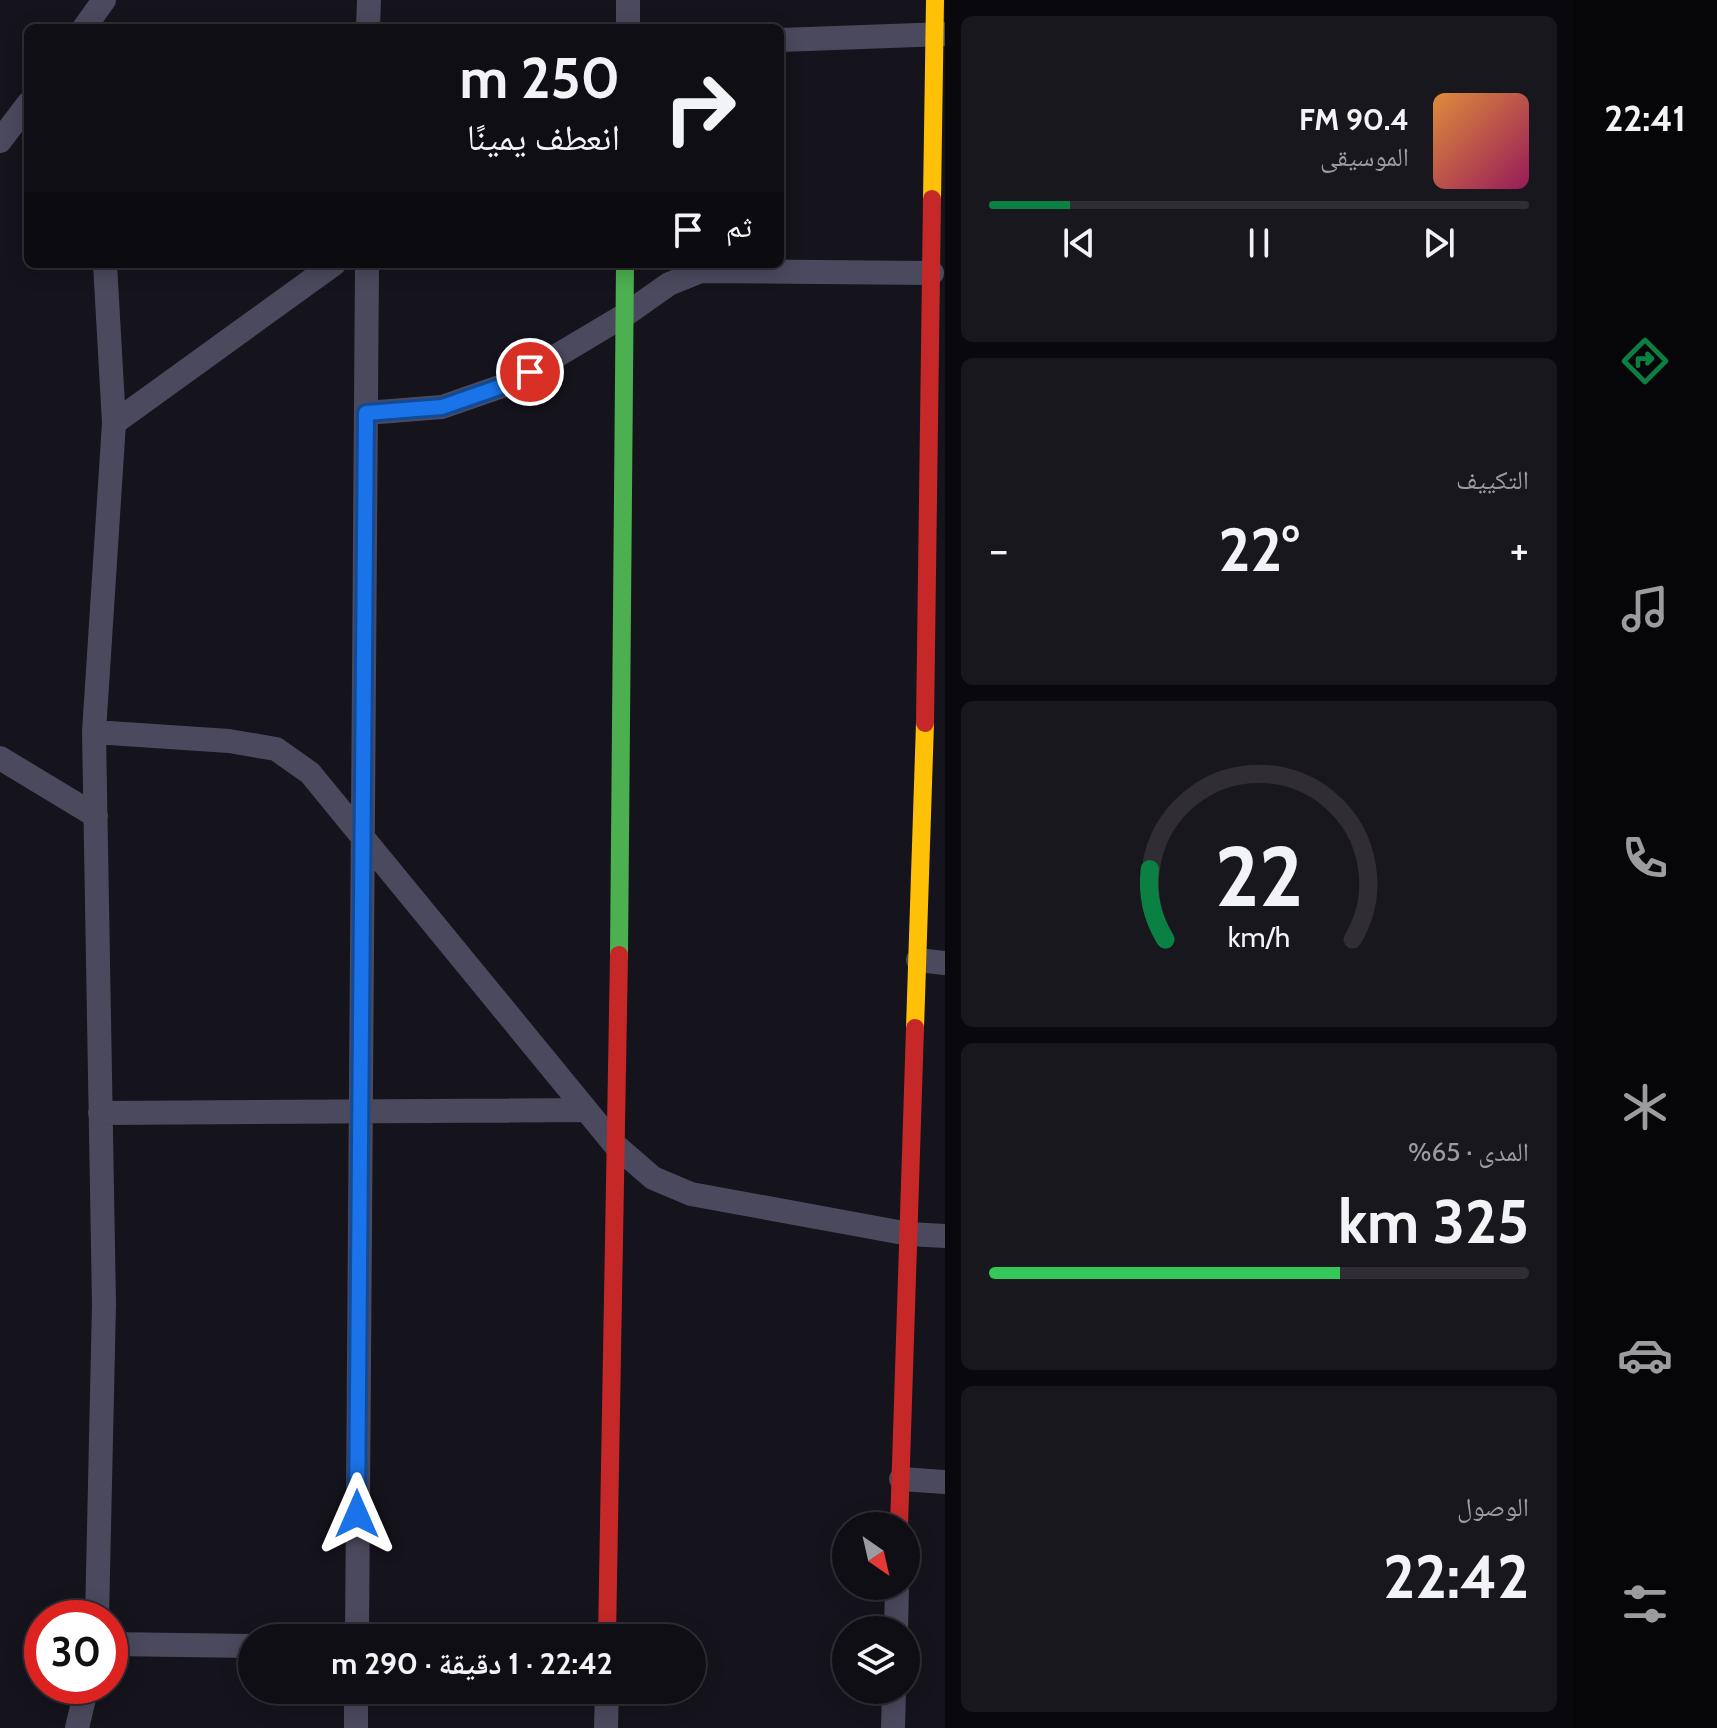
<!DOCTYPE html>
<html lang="ar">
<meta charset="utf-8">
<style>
:root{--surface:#100e15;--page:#19171e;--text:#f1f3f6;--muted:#9c9ca0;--line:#302e34;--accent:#0b8043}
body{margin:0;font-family:Cabin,"Noto Naskh Arabic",sans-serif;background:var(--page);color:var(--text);direction:rtl;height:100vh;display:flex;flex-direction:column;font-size:30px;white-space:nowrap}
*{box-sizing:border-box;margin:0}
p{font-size:26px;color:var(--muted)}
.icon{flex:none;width:44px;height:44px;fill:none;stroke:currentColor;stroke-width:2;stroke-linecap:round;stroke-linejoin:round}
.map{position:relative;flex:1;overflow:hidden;direction:ltr}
.details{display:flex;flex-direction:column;gap:16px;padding:16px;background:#09080c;width:628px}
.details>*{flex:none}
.banner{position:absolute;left:24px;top:24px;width:760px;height:244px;border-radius:12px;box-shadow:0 4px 20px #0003,0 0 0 2px var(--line);direction:rtl;background:#100e15;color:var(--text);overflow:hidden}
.needle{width:52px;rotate:146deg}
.tools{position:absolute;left:832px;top:1512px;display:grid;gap:16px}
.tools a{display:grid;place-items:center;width:88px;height:88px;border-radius:50%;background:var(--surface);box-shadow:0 4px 20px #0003,0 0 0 2px var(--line);font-size:40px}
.speed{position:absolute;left:24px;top:1600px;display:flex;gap:16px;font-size:40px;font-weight:700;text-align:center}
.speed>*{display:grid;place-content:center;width:104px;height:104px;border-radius:50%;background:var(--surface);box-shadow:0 4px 20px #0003,0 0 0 2px var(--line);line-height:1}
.speed .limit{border:12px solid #d22;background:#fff;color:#111}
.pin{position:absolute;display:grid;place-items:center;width:68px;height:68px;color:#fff;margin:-34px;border:4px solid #fff;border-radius:50%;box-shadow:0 2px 8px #0007}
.me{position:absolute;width:88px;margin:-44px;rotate:0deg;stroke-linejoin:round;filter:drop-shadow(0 0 6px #0008)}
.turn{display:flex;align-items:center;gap:28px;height:168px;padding:0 32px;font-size:36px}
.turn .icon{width:104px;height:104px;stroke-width:2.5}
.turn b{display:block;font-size:56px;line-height:68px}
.then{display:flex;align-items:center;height:76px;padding:0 32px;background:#0003;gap:16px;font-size:30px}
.big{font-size:60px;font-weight:700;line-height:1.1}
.details .widget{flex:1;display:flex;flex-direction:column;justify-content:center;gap:12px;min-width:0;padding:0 28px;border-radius:12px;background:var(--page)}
.details .dial{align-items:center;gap:0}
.dial svg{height:208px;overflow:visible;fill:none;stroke:var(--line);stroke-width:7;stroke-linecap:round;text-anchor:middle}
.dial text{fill:var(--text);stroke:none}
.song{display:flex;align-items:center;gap:24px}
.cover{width:96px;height:96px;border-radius:12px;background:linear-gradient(135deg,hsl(30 70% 55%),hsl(330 70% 35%))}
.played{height:8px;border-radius:4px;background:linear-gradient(90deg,var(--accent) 15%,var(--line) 15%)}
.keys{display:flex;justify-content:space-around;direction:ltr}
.heat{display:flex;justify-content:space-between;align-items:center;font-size:44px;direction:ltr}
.charge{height:12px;border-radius:6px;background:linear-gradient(90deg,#34c759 65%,var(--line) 0)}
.trip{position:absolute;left:238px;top:1624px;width:468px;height:80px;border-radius:40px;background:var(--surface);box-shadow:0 4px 20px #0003,0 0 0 2px var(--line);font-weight:700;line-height:80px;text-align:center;direction:rtl}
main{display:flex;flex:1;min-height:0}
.tabs{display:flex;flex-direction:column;width:144px;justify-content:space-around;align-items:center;background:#060608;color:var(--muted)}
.tabs .icon{width:56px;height:56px}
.tabs .current{color:var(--accent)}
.tabs b{font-size:36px;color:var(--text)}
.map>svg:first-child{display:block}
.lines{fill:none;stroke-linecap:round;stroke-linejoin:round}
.street{stroke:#4b495d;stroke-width:24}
.fast{stroke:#4caf50;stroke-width:18}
.slow{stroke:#ffc107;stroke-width:18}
.jam{stroke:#c62828;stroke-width:18}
.route-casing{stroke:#114b97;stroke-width:20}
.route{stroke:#1a73e8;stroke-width:14}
</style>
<main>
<nav class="tabs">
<b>22:41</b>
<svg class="icon current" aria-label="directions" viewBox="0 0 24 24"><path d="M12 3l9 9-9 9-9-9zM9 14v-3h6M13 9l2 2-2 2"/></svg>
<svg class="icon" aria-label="music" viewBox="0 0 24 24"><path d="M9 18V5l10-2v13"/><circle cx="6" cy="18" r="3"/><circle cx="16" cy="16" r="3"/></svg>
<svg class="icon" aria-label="phone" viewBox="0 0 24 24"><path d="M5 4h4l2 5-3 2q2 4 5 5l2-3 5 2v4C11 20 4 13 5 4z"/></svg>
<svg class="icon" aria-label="climate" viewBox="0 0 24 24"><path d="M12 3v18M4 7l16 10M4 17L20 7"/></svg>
<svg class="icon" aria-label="car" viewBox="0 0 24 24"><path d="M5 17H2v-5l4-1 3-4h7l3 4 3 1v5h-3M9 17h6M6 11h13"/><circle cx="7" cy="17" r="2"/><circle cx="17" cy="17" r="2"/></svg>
<svg class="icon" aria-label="filters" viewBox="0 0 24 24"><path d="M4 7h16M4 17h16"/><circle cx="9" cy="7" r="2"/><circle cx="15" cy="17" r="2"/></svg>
</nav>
<section class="details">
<div class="widget">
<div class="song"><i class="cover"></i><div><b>90.4 FM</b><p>الموسيقى</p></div></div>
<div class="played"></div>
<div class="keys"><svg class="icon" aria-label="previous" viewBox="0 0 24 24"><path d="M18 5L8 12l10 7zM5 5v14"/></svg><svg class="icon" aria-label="pause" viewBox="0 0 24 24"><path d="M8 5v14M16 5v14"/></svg><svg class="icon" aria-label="next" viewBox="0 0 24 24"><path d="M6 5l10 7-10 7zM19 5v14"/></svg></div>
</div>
<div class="widget"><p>التكييف</p>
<div class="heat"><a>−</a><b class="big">22°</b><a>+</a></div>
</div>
<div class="widget dial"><svg viewBox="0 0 100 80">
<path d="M14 69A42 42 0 1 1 86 69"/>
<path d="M14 69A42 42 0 0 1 8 42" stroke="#0b8043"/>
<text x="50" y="56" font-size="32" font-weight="700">22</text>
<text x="50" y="72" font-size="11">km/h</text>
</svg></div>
<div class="widget"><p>المدى · 65%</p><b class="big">325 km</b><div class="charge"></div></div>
<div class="widget"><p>الوصول</p><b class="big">22:42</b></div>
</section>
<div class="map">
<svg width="945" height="1728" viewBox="0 0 945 1728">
<rect width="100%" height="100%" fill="#15131c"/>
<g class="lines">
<path class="street" d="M84,28L104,0
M368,28L369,0
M628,28V0
M780,40L945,34
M0,141L28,104
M366,413L442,407L511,383L625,315L669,284L701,271L932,273
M114,423L334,264
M94,732L229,741L276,749L310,773L615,1145L653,1178L691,1194L909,1234L945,1236
M0,758L96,816
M918,960L945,963
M100,1113L586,1110
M901,1479L945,1482
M97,1618L104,1304L94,732L114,423L105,264
M896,1630L897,1586
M357,1638L367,264
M110,1644L252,1646
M77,1728L87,1686
M356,1728V1690
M606,1728L607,1690
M893,1728L894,1690"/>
<path class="fast" d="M619,955L625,264"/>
<path class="slow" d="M932,199L935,0
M915,1028L925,723"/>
<path class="jam" d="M925,723L932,199
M899,1526L915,1028
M607,1638L619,955"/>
</g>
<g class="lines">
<defs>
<path id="route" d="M357,1514L366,413L442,407L511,383L530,372"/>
</defs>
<use href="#route" class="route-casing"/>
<use href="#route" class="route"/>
</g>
</svg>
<div class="tools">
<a><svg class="needle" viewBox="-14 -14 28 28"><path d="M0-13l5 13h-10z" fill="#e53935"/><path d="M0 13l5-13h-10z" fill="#9c9ca0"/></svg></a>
<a><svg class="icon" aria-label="layers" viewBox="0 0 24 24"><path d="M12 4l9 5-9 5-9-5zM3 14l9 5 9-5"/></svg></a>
</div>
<div class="speed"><div class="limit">30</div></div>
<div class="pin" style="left:530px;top:372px;background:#d93025"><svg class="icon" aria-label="arrive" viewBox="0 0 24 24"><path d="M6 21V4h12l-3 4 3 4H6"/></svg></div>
<svg class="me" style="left:357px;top:1514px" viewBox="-20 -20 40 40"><path d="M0-17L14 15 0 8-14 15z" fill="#1a73e8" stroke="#fff" stroke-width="4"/></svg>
<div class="trip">22:42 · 1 دقيقة · 290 m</div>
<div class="banner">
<div class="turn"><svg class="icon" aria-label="right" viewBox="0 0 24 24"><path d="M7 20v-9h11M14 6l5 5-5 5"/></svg><div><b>250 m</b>انعطف يمينًا</div></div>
<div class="then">ثم<svg class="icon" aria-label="arrive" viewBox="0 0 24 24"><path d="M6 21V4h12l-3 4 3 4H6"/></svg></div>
</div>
</div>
</main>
